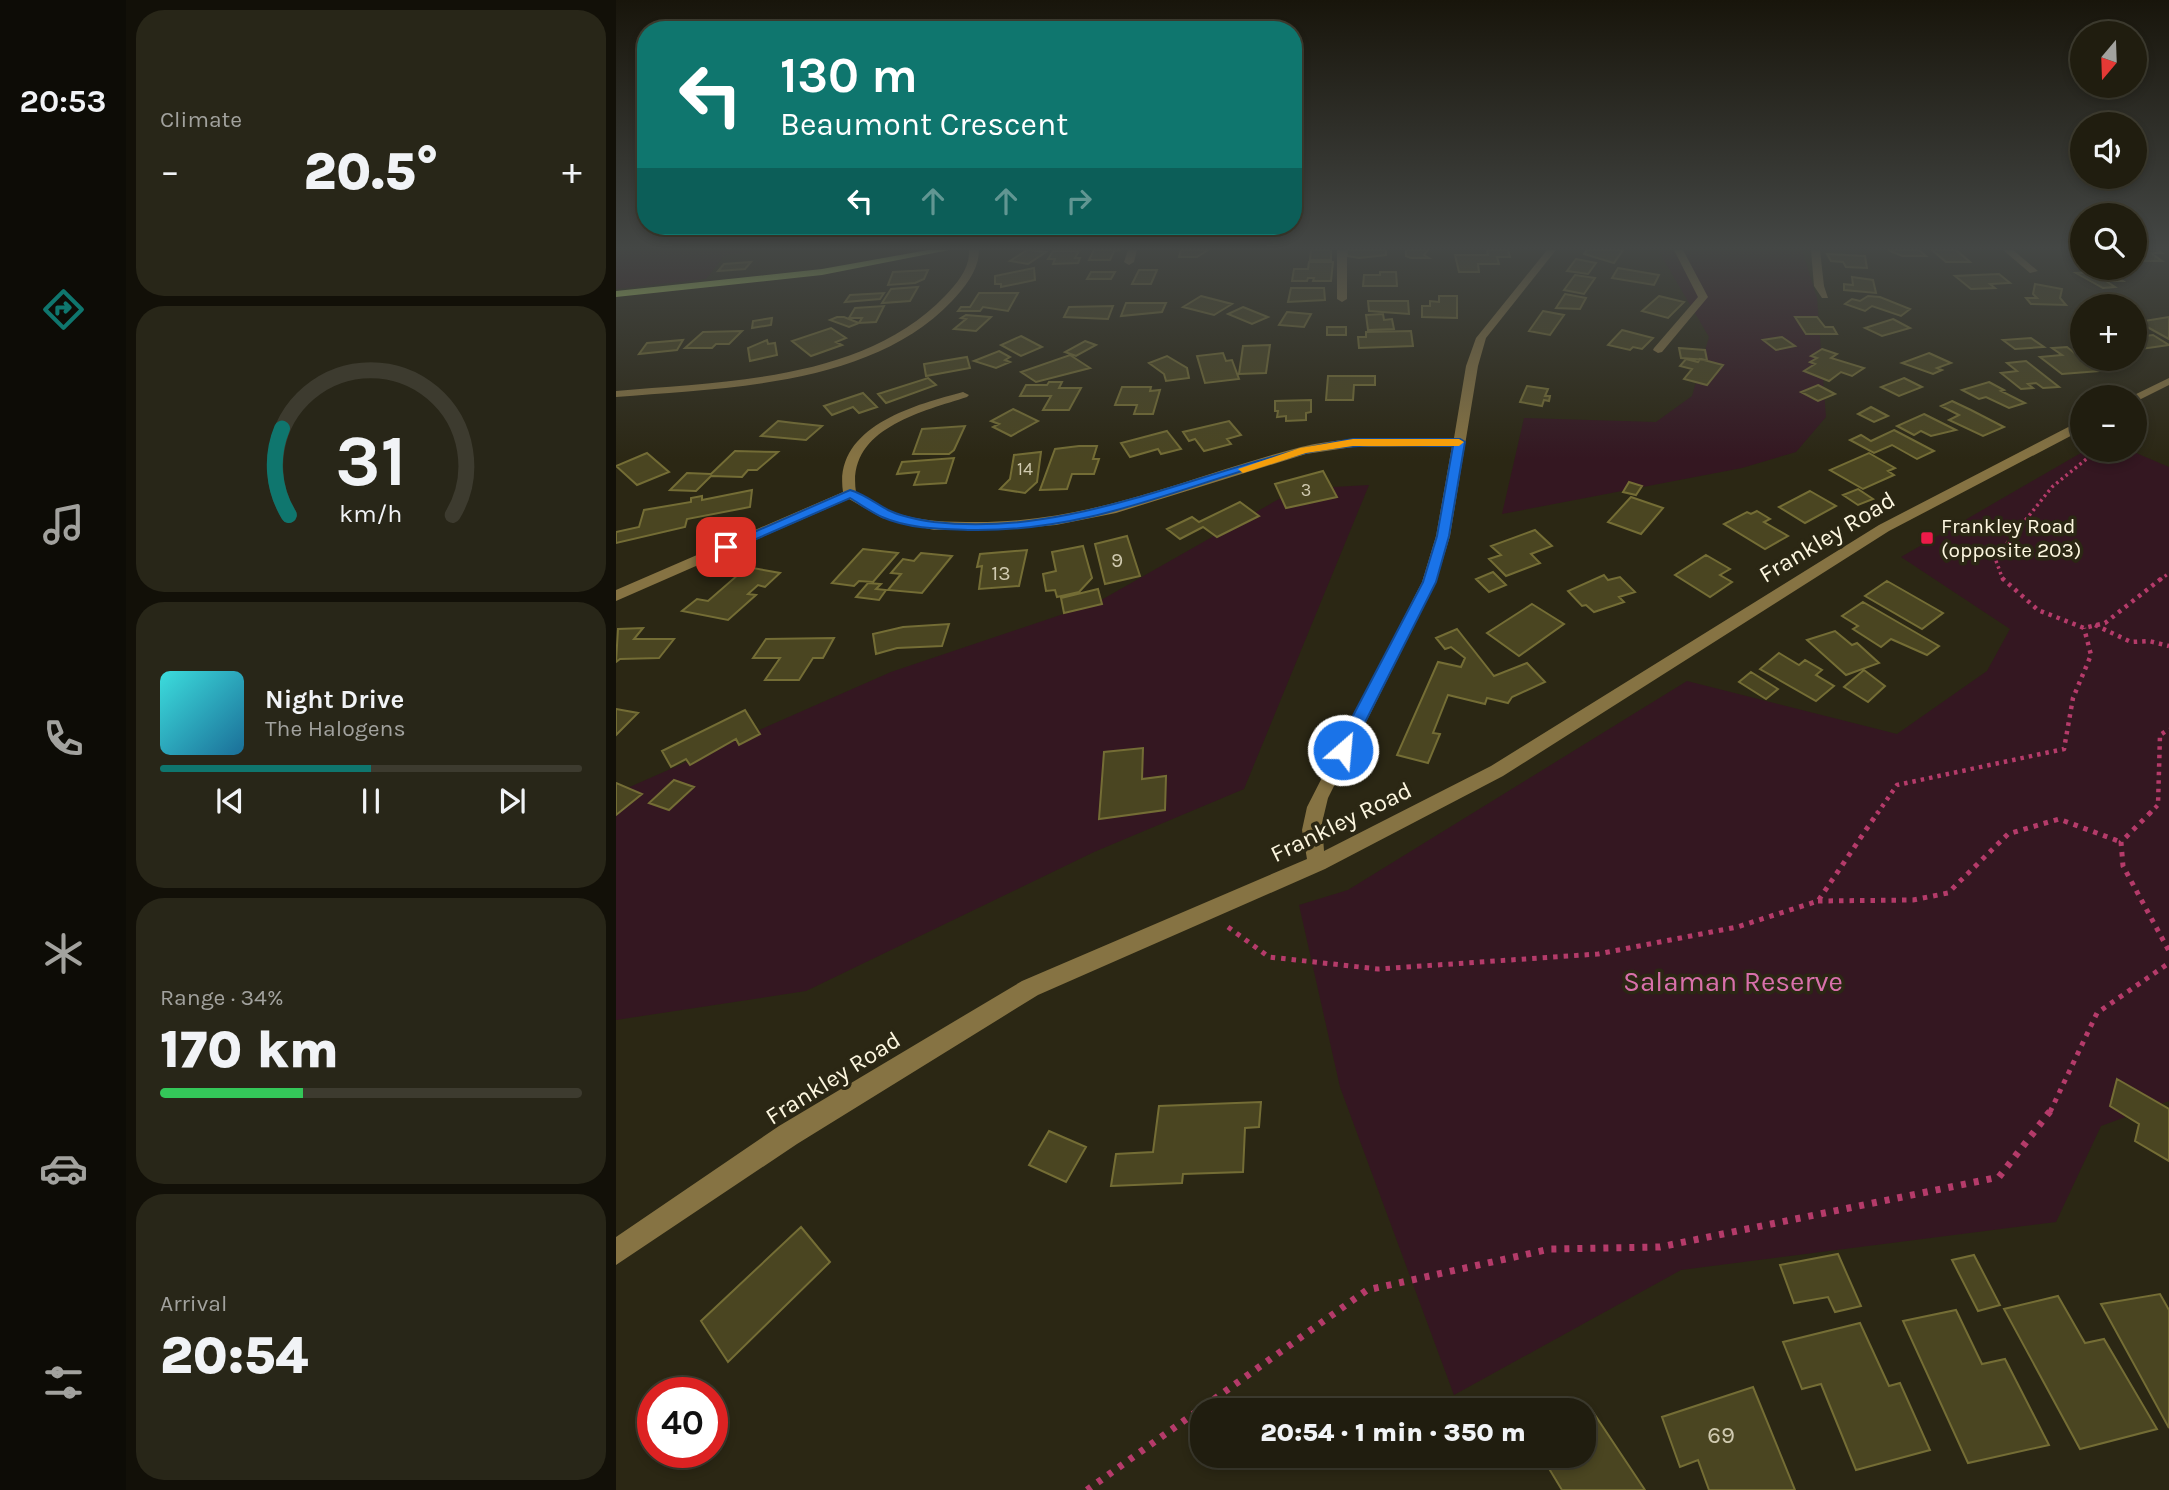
<!DOCTYPE html>
<meta charset="utf-8">
<style>
:root{--surface:#201d0f;--page:#282618;--text:#f1f3f6;--muted:#a2a29e;--line:#3d3b2f;--accent:#0f766e}
body{margin:0;font-family:Karla,sans-serif;background:var(--page);color:var(--text);height:100vh;display:flex;flex-direction:column;font-size:26px;white-space:nowrap}
*{box-sizing:border-box;margin:0}
p{font-size:23px;color:var(--muted)}
.icon{flex:none;width:38px;height:38px;fill:none;stroke:currentColor;stroke-width:2;stroke-linecap:round;stroke-linejoin:round}
.map{position:relative;flex:1;overflow:hidden}
.sheet{display:flex;flex-direction:column;gap:10px;padding:10px;background:#121008;width:490px}
.sheet>*{flex:none}
.top-card{position:absolute;left:21px;top:21px;width:665px;height:214px;border-radius:28px;box-shadow:0 4px 10px #0003,0 0 0 2px var(--line);background:#0f766e;color:#fff;overflow:hidden}
.needle{width:46px;rotate:199deg}
.buttons{position:absolute;left:1454px;top:21px;display:grid;gap:14px}
.buttons a{display:grid;place-items:center;width:77px;height:77px;border-radius:50%;background:var(--surface);box-shadow:0 4px 10px #0003,0 0 0 2px var(--line);font-size:35px}
.speed{position:absolute;left:21px;top:1377px;display:flex;gap:14px;font-size:35px;font-weight:700;text-align:center}
.speed>*{display:grid;place-content:center;width:91px;height:91px;border-radius:50%;background:var(--surface);box-shadow:0 4px 10px #0003,0 0 0 2px var(--line);line-height:1}
.speed .limit{border:10px solid #d22;background:#fff;color:#111}
.pin{position:absolute;display:grid;place-items:center;width:60px;height:60px;color:#fff;margin:-30px;border-radius:14px;box-shadow:0 4px 10px #0006}
.me{position:absolute;width:77px;margin:-38px;rotate:27deg;stroke-linejoin:round;filter:drop-shadow(0 0 5px #0008)}
.turn{display:flex;align-items:center;gap:24px;height:147px;padding:0 28px;font-size:32px}
.turn .icon{width:91px;height:91px;stroke-width:2.5}
.turn b{display:block;font-size:49px;line-height:60px}
.lanes{display:flex;align-items:center;height:66px;padding:0 28px;background:#0003;justify-content:center;gap:35px;direction:ltr}
.lanes .off{opacity:.35}
.big{font-size:52px;font-weight:800;line-height:1.1}
.sheet .tile{flex:1;display:flex;flex-direction:column;justify-content:center;gap:10px;min-width:0;padding:0 24px;border-radius:28px;background:var(--page)}
.sheet .dial{align-items:center;gap:0}
.dial svg{height:182px;overflow:visible;fill:none;stroke:var(--line);stroke-width:7;stroke-linecap:round;text-anchor:middle}
.dial text{fill:var(--text);stroke:none}
.song{display:flex;align-items:center;gap:21px}
.cover{width:84px;height:84px;border-radius:10px;background:linear-gradient(135deg,hsl(180 70% 55%),hsl(200 70% 35%))}
.played{height:7px;border-radius:4px;background:linear-gradient(90deg,var(--accent) 50%,var(--line) 50%)}
.keys{display:flex;justify-content:space-around;direction:ltr}
.heat{display:flex;justify-content:space-between;align-items:center;font-size:38px;direction:ltr}
.charge{height:10px;border-radius:5px;background:linear-gradient(90deg,#34c759 34%,var(--line) 0)}
.trip{position:absolute;left:574px;top:1398px;width:406px;height:70px;border-radius:28px;background:var(--surface);box-shadow:0 4px 10px #0003,0 0 0 2px var(--line);font-weight:800;line-height:70px;text-align:center}
main{display:flex;flex:1;min-height:0}
.dock{display:flex;flex-direction:column;width:126px;justify-content:space-around;align-items:center;background:#0d0c06;color:var(--muted)}
.dock .icon{width:49px;height:49px}
.dock .on{color:var(--accent)}
.dock b{font-size:32px;color:var(--text)}
.map>svg:first-child{display:block}
.green{fill:#341721}
.building{fill:#4a4521;stroke:#746d35;stroke-width:2}
.lines{fill:none;stroke-linecap:round;stroke-linejoin:round}
.path-far3{stroke:#b53b6a;stroke-width:3.5;stroke-dasharray:2.5 3.5;stroke-linecap:butt}
.path-far2{stroke:#b53b6a;stroke-width:4.5;stroke-dasharray:3.5 5;stroke-linecap:butt}
.path-far1{stroke:#b53b6a;stroke-width:5;stroke-dasharray:4.5 6;stroke-linecap:butt}
.path{stroke:#b53b6a;stroke-width:7;stroke-dasharray:5 8;stroke-linecap:butt}
.minor{fill:#867343;fill-rule:evenodd}
.major{fill:#cbf470;fill-rule:evenodd}
.route{fill:#1a73e8;stroke:#114b97;stroke-width:2}
.slow{fill:#f59e0b}
.poi-dot{fill:#ed1b49;stroke:#2b2714;stroke-width:2.5}
.labels{text-anchor:middle;stroke-width:7;stroke-linejoin:round;paint-order:stroke}
.far-number-label{font-size:18px;fill:#d0cab0}
.far-poi-label{font-size:21px;fill:#fdf7e0;stroke:#2b2714;text-anchor:start}
.number-label{font-size:21px;fill:#d0cab0}
.street-label{font-size:24px;fill:#fdf7e0;stroke:#2b2714}
.near-number-label{font-size:24px;fill:#d0cab0}
.near-park-label{font-size:28px;fill:#d970ab;stroke:#2b2714}
</style>
<main>
<nav class="dock">
<b>20:53</b>
<svg class="icon on" aria-label="directions" viewBox="0 0 24 24"><path d="M12 3l9 9-9 9-9-9zM9 14v-3h6M13 9l2 2-2 2"/></svg>
<svg class="icon" aria-label="music" viewBox="0 0 24 24"><path d="M9 18V5l10-2v13"/><circle cx="6" cy="18" r="3"/><circle cx="16" cy="16" r="3"/></svg>
<svg class="icon" aria-label="phone" viewBox="0 0 24 24"><path d="M5 4h4l2 5-3 2q2 4 5 5l2-3 5 2v4C11 20 4 13 5 4z"/></svg>
<svg class="icon" aria-label="climate" viewBox="0 0 24 24"><path d="M12 3v18M4 7l16 10M4 17L20 7"/></svg>
<svg class="icon" aria-label="car" viewBox="0 0 24 24"><path d="M5 17H2v-5l4-1 3-4h7l3 4 3 1v5h-3M9 17h6M6 11h13"/><circle cx="7" cy="17" r="2"/><circle cx="17" cy="17" r="2"/></svg>
<svg class="icon" aria-label="filters" viewBox="0 0 24 24"><path d="M4 7h16M4 17h16"/><circle cx="9" cy="7" r="2"/><circle cx="15" cy="17" r="2"/></svg>
</nav>
<section class="sheet">
<div class="tile"><p>Climate</p>
<div class="heat"><a>−</a><b class="big">20.5°</b><a>+</a></div>
</div>
<div class="tile dial"><svg viewBox="0 0 100 80">
<path d="M14 69A42 42 0 1 1 86 69"/>
<path d="M14 69A42 42 0 0 1 11 31" stroke="#0f766e"/>
<text x="50" y="56" font-size="32" font-weight="700">31</text>
<text x="50" y="72" font-size="11">km/h</text>
</svg></div>
<div class="tile">
<div class="song"><i class="cover"></i><div><b>Night Drive</b><p>The Halogens</p></div></div>
<div class="played"></div>
<div class="keys"><svg class="icon" aria-label="previous" viewBox="0 0 24 24"><path d="M18 5L8 12l10 7zM5 5v14"/></svg><svg class="icon" aria-label="pause" viewBox="0 0 24 24"><path d="M8 5v14M16 5v14"/></svg><svg class="icon" aria-label="next" viewBox="0 0 24 24"><path d="M6 5l10 7-10 7zM19 5v14"/></svg></div>
</div>
<div class="tile"><p>Range · 34%</p><b class="big">170 km</b><div class="charge"></div></div>
<div class="tile"><p>Arrival</p><b class="big">20:54</b></div>
</section>
<div class="map">
<svg width="1553" height="1490" viewBox="0 0 1553 1490">
<rect width="100%" height="100%" fill="#2b2714"/>
<path class="green" d="M0,250H143L108,256L90,279L0,289Z
M1042,250H1186L1201,298L1210,417L1180,452L1126,468L886,514L908,418L1040,422L1076,396L1093,337Z
M1470,450H1513L1553,467V1101L1485,1126L1440,1222L1065,1270L838,1395L724,1087L683,905L732,890L1071,681L1281,734L1371,671L1394,629L1285,557Z
M753,485L628,789L478,852L190,991L0,1020V793L275,672L480,603L663,499L718,487Z"/>
<path class="building" d="M411,250L430,252L412,264L394,261Z
M478,250H505L498,251L494,260H473Z
M565,250H592L581,257H563Z
M695,250H715V260H694Z
M731,250H770V255L743,258L731,256Z
M790,250H812L808,255L813,258H795L790,256Z
M871,250H892L894,257H881L883,264H862L863,272H843L839,255H872Z
M971,250H1007L998,263L968,254Z
M1272,250H1303L1310,256H1286Z
M1316,250H1340L1354,262H1330Z
M1521,250H1542L1546,253H1535L1546,261H1519V253H1525Z
M437,251H463L459,258H464L462,263L437,264L439,259H432Z
M1211,254L1249,256L1251,268L1230,267L1227,262L1215,261Z
M960,259L980,263L972,274L951,271Z
M135,262L129,269L102,271L108,264Z
M693,262H717L715,281H697L698,278H692L691,281H676L678,269H692Z
M418,268L419,280L385,287V284H379V276Z
M1002,268L1043,275L1038,285L996,278Z
M312,270L308,279L299,283L272,285L277,272Z
M523,270H541L535,284H516Z
M475,272H499L495,279H471Z
M764,272H780L781,286H747L748,275H764Z
M1494,272L1507,281H1490L1499,287L1487,288L1460,273Z
M1383,274L1394,283L1374,284L1379,288L1355,289L1339,276Z
M959,275L979,278L968,294L948,290Z
M1236,277L1257,280L1260,293L1228,290V284L1237,285Z
M1419,284L1446,289L1444,298L1450,305L1415,304L1410,298H1421L1417,294Z
M302,287L294,301L266,303L275,289Z
M675,288H708L709,300L672,302Z
M268,293L264,299L229,302L234,295Z
M363,293H402L392,311L367,307L364,311H342L345,307H354Z
M949,294L970,298L964,309L940,308Z
M585,296L616,304L598,315L567,307Z
M823,296H841V318L806,317V306H814V301L823,302Z
M1043,296L1068,302L1052,318L1026,311Z
M1252,296L1264,297L1294,309L1285,316L1256,306L1249,311L1229,304L1236,299L1244,301Z
M752,301H792L793,314L753,311Z
M510,303H550L546,312L505,316Z
M268,306L260,322L243,323L246,318H233L239,308Z
M497,306L492,319L448,317L453,307Z
M627,307L652,317L636,324L612,314Z
M927,311L948,315L934,335L913,331Z
M671,312L695,314L688,327L663,325Z
M767,314L768,320L776,319L778,329L752,330L750,315Z
M350,315L375,317L360,331L338,329L350,319L345,318Z
M221,317H228L243,323L233,327L214,320Z
M1179,317H1201L1209,327H1217L1221,334H1190Z
M1553,317V339L1522,322Z
M156,318L155,325L136,328L137,321Z
M1277,319L1294,328L1266,336L1249,328Z
M711,327H730V335H711Z
M215,328L230,338L220,342L226,345L195,356L176,341Z
M1006,330L1037,338L1026,349L1017,347L1014,350L992,345Z
M126,331L113,344H100L96,348H69L87,332Z
M795,331L797,346L743,348L742,337H750V332Z
M1537,335L1553,345L1525,349L1519,345V337Z
M405,336L426,347L405,356L385,345Z
M1166,337L1179,346L1160,350L1147,340Z
M1415,338L1428,347L1399,349L1387,340Z
M67,340L61,350L23,354L31,343Z
M151,340L152,344L159,343L161,355L134,361L132,348Z
M469,341L480,345L460,356L449,352Z
M654,345L650,373L623,374L627,346Z
M1451,347L1466,359L1484,371L1446,374L1424,357L1446,355L1436,348Z
M1063,348L1089,350L1091,360L1065,358Z
M1206,349L1221,354L1215,358L1248,368L1236,376L1225,372L1213,381L1188,371L1199,364L1194,362L1201,358L1195,356Z
M383,351L394,357L389,360L394,362L380,368L358,361Z
M607,353L610,361L616,360L623,379L589,383L581,356Z
M1313,353L1335,363L1321,368L1326,370L1317,374L1286,363Z
M454,355L474,368L420,382L405,372Z
M551,356L571,368L573,378L550,381L548,374L533,363Z
M351,357L354,368L310,376L308,364Z
M1070,359L1082,362L1084,359L1107,365L1091,385L1068,379L1076,369L1064,366Z
M1410,361L1443,387L1427,388L1420,383L1412,384L1417,388L1405,389L1385,373L1401,371L1391,363Z
M712,376H759V385H738L737,400H710Z
M312,378L320,385L270,403L262,394Z
M1288,378L1306,387L1283,396L1265,387Z
M433,382H446L443,388H465L453,410H427L435,396H404L410,385H431Z
M1373,382L1388,390L1385,391L1409,403L1393,408L1370,397L1363,399L1346,390Z
M1202,385L1219,394L1202,401L1185,392Z
M911,386L932,389L929,396H934L933,401L928,400L926,406L904,402Z
M506,387H535L534,391L544,390L537,414H518L521,405H499Z
M247,393L261,407L243,413L237,407L216,415L208,406Z
M695,400V412L690,413V420L670,421V416L661,417L662,411H659V401Z
M1336,401L1355,410L1388,427L1367,436L1333,420L1343,415L1325,406Z
M1255,407L1272,416L1258,422L1242,414Z
M397,409L422,421L395,436L377,427L383,424L375,421Z
M1308,414L1340,430L1315,436L1305,431L1298,435L1281,426Z
M162,421L178,423L206,426L190,440L145,436Z
M613,421L625,435L611,439L615,444L588,451L579,439L573,441L567,432Z
M349,426L338,450L333,454H297L306,429Z
M1278,430L1318,451L1301,459L1276,445L1258,453L1234,440L1245,435L1255,441Z
M551,431L565,449L545,454L542,449L514,457L505,443Z
M463,446H481L477,459H483L478,474H456L451,489L424,490L439,449Z
M119,451L162,452L141,470H132L126,477L95,476L80,491L54,490L71,473L95,474Z
M425,452L421,482L409,493L384,489L394,479L398,455Z
M31,453L53,472L21,485L0,466Z
M1253,453L1279,468L1272,471L1278,475L1247,489L1214,470Z
M338,458L330,483L298,485L303,472L281,474L286,462Z
M707,471L721,497L670,508L659,484Z
M1013,482L1026,486L1020,495L1007,492Z
M1242,489L1257,499L1242,505L1227,495Z
M136,490L134,507L71,519L69,527L0,543V532L23,527L28,510L75,502V498L86,496V500Z
M1194,491L1220,506L1189,523L1163,507Z
M1015,497L1047,508L1025,534L992,522Z
M624,502L643,516L601,537L587,527L564,539L551,529L576,517L583,522Z
M1141,511L1154,519L1148,522L1172,536L1149,549L1108,524L1131,512L1135,514Z
M919,530L936,546L915,554L924,563L890,576L873,559L885,555L875,546Z
M511,536L524,576L489,584L479,544Z
M467,546L476,578L463,592L441,597L439,590L430,591L427,574L440,571L436,552Z
M247,549L282,553L257,582L243,581L238,586L216,583Z
M411,550L403,586L363,589L366,566L361,567L364,554Z
M305,553L336,556L306,593L272,590L285,574L275,573L287,559L298,561Z
M1090,555L1114,569L1104,575L1116,582L1094,597L1059,575Z
M131,567L164,573L149,587L142,585L132,594L140,595L112,620L66,611L81,599L92,601Z
M877,572L890,585L873,592L860,579Z
M988,575L992,580L1004,577L1019,592L1003,597L1008,602L978,612L970,605L966,606L952,591Z
M1271,581L1327,613L1306,629L1249,596Z
M252,583L265,584L260,589L270,590L263,600L240,597Z
M482,589L486,604L448,613L445,598Z
M1247,602L1323,646L1311,655L1275,639L1265,647L1237,629L1242,626L1226,616Z
M916,604L948,624L903,656L871,633Z
M333,624L326,646L281,648L260,654L257,634L287,627Z
M27,628L18,639H58L43,658L4,659L0,662L2,629Z
M841,629L878,676L911,663L929,682L896,697L892,703L871,698L869,704L832,695L817,733L824,734L812,763L781,755L822,662L845,667L849,658L835,647L829,649L820,638Z
M1219,631L1236,645L1241,643L1263,663L1230,675L1191,640Z
M218,638L207,658H197L183,680H149L164,658H137L150,639Z
M1163,653L1183,665L1189,660L1206,670L1200,675L1218,686L1200,701L1144,669Z
M1248,670L1269,686L1252,702L1228,687Z
M1135,672L1162,689L1150,699L1123,682Z
M0,709L22,713L0,735Z
M129,710L144,734L123,745L120,739L74,765L70,759L55,767L46,751Z
M527,748L526,779L550,776L549,810L483,819L488,752Z
M58,780L78,787L53,810L33,803Z
M0,783L26,794L0,815Z
M1501,1079L1553,1109V1161L1519,1141L1523,1124L1494,1106Z
M645,1102L643,1127L629,1128L627,1172L567,1174L566,1183L495,1186L500,1154L537,1152L543,1106Z
M433,1131L470,1147L450,1182L413,1165Z
M185,1227L214,1262L112,1362L85,1321Z
M1222,1254L1245,1306L1219,1312L1212,1297L1178,1303L1164,1265Z
M1358,1255L1384,1305L1362,1311L1336,1260Z
M1544,1294L1553,1310V1428L1485,1304Z
M1442,1296L1469,1343L1488,1339L1541,1429L1464,1449L1388,1309Z
M1340,1310L1366,1364L1389,1359L1433,1445L1352,1463L1287,1321Z
M1244,1323L1273,1386L1284,1383L1314,1450L1240,1470L1205,1384L1186,1389L1167,1342Z
M1137,1387L1179,1490H1093L1082,1460L1064,1467L1046,1417Z
M975,1409L1029,1490H946L926,1457L968,1456V1416Z"/>
<g class="lines">
<path class="path-far3" d="M1387,580L1379,558L1436,487L1479,452L1475,450
M1544,580L1553,573"/>
<path class="path-far2" d="M1386,578L1422,610L1468,628L1489,623L1546,578
M1479,625L1515,642L1533,641L1553,646
M1261,814L1281,785L1448,749L1457,698L1475,655L1468,628
M1533,814L1542,805L1544,735L1553,729"/>
<path class="path-far1" d="M1535,812L1505,842L1507,866L1553,951
M1202,901L1297,900L1332,893L1392,834L1443,819L1505,842
M612,927L653,957L762,969L982,954L1121,927L1202,901L1262,812
M1434,1112L1481,1013L1553,963"/>
<path class="path" d="M471,1490L751,1290L934,1249L1044,1247L1383,1177L1435,1110"/>
<path class="minor" d="M353,250H363C363,270 349,287 336,301C256,386 109,388 0,397V391C110,381 247,381 329,296C341,283 354,269 353,250Z
M512,250H521L518,262L513,265L508,262Z
M721,250H731V299L726,302L721,299Z
M931,250H940L870,338L862,366L834,536L820,582L712,798L706,823L708,851L875,766L1263,525L1462,422H1466V430L1273,531L887,776L709,869L422,995L181,1144L0,1265V1237L163,1126L406,981L691,859L686,830L691,807L806,582L820,536L836,446L737,447L690,454L500,513L440,525L381,530H318L266,518L233,499L0,601V590L227,492C217,427 298,405 347,392L353,395L351,397C305,412 230,429 240,492C252,499 265,508 277,512C305,522 332,522 361,522C481,522 572,476 685,447C734,435 787,439 838,438L850,366L860,338Z
M1058,250H1067L1092,297L1046,352L1042,353L1037,350L1038,348L1082,297Z
M1195,250H1204L1208,286L1212,298H1206L1198,286Z
M1387,250H1397L1422,271L1414,273Z
M1553,378V385L1523,400L1519,401V397H1514Z"/>
<path class="major" d="M312,250H333L206,275L0,297V291L206,269Z"/>
</g>
<linearGradient id="sky" x2="0" y2="1"><stop stop-color="#18150b"/><stop offset="0.54" stop-color="#444745"/><stop offset="1" stop-color="#444745" stop-opacity="0"/></linearGradient>
<rect width="1553" height="459" fill="url(#sky)"/>
<path class="route" d="M737,439H844L849,442L833,536L820,582L735,750L727,756L719,750L807,582L821,536L837,446C788,446 737,442 689,453C572,482 481,532 355,530C326,529 293,529 266,517C255,512 244,504 234,498L115,550L104,547L234,490C248,494 259,503 272,510C284,516 304,520 318,522C465,539 596,461 737,439Z"/>
<path class="slow" d="M737,439H843L848,442L843,446H737L690,453L627,473L622,469L684,448Z"/>
<rect class="poi-dot" x="1304" y="531" width="14" height="14" rx="3.5"/>
<g class="labels">
<g class="far-number-label">
<text x="409" y="475">14</text>
<text x="690" y="496">3</text>
</g>
<g class="far-poi-label">
<text x="1325" y="533">Frankley Road<tspan x="1325" dy="24">(opposite 203)</tspan></text>
</g>
<g class="number-label">
<text x="501" y="567">9</text>
<text x="385" y="580">13</text>
</g>
<g class="street-label">
<text transform="translate(1211 537) rotate(-31)" y="8">Frankley Road</text>
<text transform="translate(725 822) rotate(-26)" y="8">Frankley Road</text>
<text transform="translate(217 1078) rotate(-32)" y="8">Frankley Road</text>
</g>
<g class="near-number-label">
<text x="1105" y="1443">69</text>
</g>
<g class="near-park-label">
<text x="1117" y="991">Salaman Reserve</text>
</g>
</g>
</svg>
<div class="buttons">
<a><svg class="needle" viewBox="-14 -14 28 28"><path d="M0-13l5 13h-10z" fill="#e53935"/><path d="M0 13l5-13h-10z" fill="#a2a29e"/></svg></a>
<a><svg class="icon" aria-label="sound" viewBox="0 0 24 24"><path d="M4 9h4l5-4v14l-5-4H4zM17 9q2 3 0 6"/></svg></a>
<a><svg class="icon" aria-label="search" viewBox="0 0 24 24"><circle cx="10" cy="10" r="6"/><path d="M15 15l6 6"/></svg></a>
<a>+</a>
<a>−</a>
</div>
<div class="speed"><div class="limit">40</div></div>
<div class="pin" style="left:110px;top:547px;background:#d93025"><svg class="icon" aria-label="arrive" viewBox="0 0 24 24"><path d="M6 21V4h12l-3 4 3 4H6"/></svg></div>
<svg class="me" style="left:727px;top:750px" viewBox="-20 -20 40 40"><circle r="17" fill="#1a73e8" stroke="#fff" stroke-width="3"/><path d="M0-11L8 9 0 5-8 9z" fill="#fff"/></svg>
<div class="trip">20:54 · 1 min · 350 m</div>
<div class="top-card">
<div class="turn"><svg class="icon" aria-label="left" viewBox="0 0 24 24"><path d="M17 20v-9H6M10 6l-5 5 5 5"/></svg><div><b>130 m</b>Beaumont Crescent</div></div>
<div class="lanes"><svg class="icon" aria-label="left" viewBox="0 0 24 24"><path d="M17 20v-9H6M10 6l-5 5 5 5"/></svg><svg class="icon off" aria-label="ahead" viewBox="0 0 24 24"><path d="M12 20V5M6 11l6-6 6 6"/></svg><svg class="icon off" aria-label="ahead" viewBox="0 0 24 24"><path d="M12 20V5M6 11l6-6 6 6"/></svg><svg class="icon off" aria-label="right" viewBox="0 0 24 24"><path d="M7 20v-9h11M14 6l5 5-5 5"/></svg></div>
</div>
</div>
</main>
